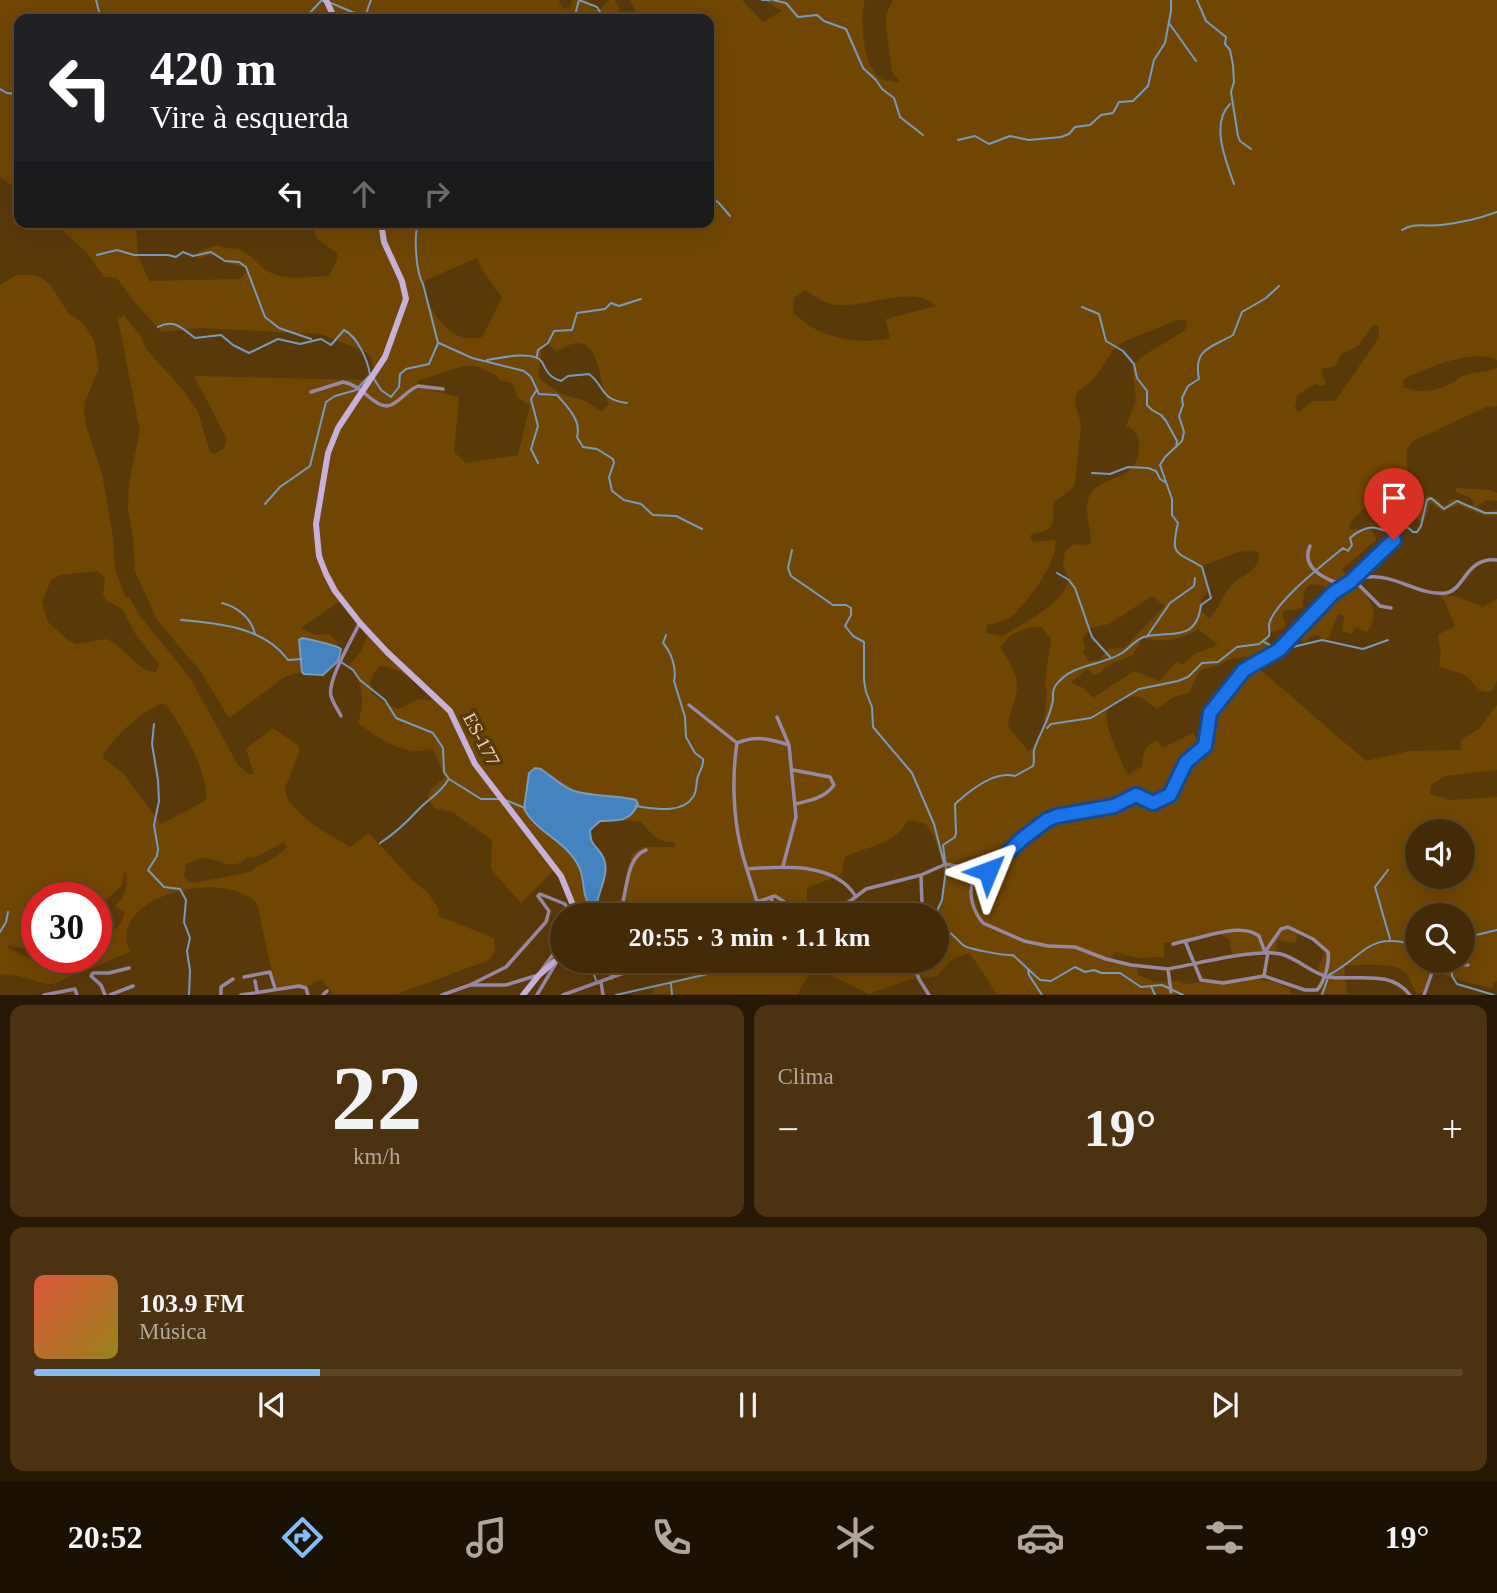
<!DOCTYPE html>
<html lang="pt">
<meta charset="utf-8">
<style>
:root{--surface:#442b07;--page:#4b3311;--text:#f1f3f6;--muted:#afa79b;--line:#5c4728;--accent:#80bdfa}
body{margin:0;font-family:"Times New Roman",serif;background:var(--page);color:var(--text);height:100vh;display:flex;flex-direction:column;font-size:26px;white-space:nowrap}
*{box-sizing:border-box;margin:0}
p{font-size:23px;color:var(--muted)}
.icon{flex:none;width:38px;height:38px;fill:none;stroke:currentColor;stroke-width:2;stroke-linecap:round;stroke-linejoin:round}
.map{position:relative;height:995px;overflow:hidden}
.sheet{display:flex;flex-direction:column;gap:10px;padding:10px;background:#251804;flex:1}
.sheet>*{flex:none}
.guide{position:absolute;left:14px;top:14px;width:700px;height:214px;border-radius:14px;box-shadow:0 7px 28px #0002,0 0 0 2px var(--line);background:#202124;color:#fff;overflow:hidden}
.buttons{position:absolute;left:1405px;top:819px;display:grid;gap:14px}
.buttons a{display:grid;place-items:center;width:70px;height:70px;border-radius:50%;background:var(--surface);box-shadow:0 7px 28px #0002,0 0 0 2px var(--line);font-size:35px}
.speed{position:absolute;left:21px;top:882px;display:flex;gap:14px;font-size:35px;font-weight:700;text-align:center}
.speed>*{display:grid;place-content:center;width:91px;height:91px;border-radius:50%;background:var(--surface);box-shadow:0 7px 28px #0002,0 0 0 2px var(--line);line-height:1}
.speed .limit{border:10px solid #d22;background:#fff;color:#111}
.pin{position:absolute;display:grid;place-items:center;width:60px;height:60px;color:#fff;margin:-72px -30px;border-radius:50% 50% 50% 0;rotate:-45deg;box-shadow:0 0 7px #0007}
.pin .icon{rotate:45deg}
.me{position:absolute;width:77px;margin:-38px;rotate:46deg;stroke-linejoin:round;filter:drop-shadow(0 0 5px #0008)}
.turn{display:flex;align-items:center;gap:24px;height:147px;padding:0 21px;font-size:32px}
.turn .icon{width:91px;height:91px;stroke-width:2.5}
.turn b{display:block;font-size:49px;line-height:60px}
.lanes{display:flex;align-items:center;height:66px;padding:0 21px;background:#0003;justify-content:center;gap:35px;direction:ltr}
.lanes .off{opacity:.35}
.big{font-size:52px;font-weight:800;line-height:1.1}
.sheet .card{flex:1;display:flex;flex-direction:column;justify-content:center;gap:10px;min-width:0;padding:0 24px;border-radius:14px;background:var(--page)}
.sheet .dial{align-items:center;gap:0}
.dial b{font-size:91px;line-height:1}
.song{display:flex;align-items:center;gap:21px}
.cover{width:84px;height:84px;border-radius:10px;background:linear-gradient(135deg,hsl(10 70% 55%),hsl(50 70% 35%))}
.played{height:7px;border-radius:4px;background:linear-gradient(90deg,var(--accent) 20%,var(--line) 20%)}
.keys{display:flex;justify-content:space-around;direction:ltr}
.heat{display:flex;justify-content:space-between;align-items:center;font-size:38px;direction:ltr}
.sheet .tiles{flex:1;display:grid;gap:10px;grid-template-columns:1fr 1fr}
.card:last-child{grid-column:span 2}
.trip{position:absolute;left:550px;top:903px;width:399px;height:70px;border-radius:35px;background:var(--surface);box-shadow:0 7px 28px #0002,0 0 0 2px var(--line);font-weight:800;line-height:70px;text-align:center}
.menu{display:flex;height:112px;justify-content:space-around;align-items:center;background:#1b1103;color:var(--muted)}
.menu .icon{width:49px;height:49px}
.menu .selected{color:var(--accent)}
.menu b{font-size:32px;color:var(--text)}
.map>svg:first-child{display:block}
.green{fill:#714602;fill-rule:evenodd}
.water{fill:#4483c0;stroke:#769bbd;stroke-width:2}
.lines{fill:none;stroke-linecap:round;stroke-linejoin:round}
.stream{stroke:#769bbd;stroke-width:2}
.street{stroke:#9788a3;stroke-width:3.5}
.secondary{stroke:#c7b0da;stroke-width:6}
.route-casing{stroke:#114b97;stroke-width:18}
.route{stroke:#1a73e8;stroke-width:12}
.labels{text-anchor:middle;stroke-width:7;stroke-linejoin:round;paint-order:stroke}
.street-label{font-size:19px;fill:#ecd3b7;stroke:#5a3909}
</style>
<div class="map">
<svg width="1497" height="995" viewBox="0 0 1497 995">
<rect width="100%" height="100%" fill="#5a3909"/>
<path class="green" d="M0,0H560L559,3L564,9L570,7L572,0H585L594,9H601L609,0H614L618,5L622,19H19V190L0,177Z
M630,0H742L763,22L782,11L764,0H865C859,19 863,67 881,79C886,81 892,81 897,83L900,81L892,72L886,27V15L893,0H1497V360C1473,348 1426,368 1404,379L1403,387C1418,393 1434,392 1448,385C1454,383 1458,378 1463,376C1474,371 1486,373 1497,368V406L1486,407L1413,441L1406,451L1409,482H1401L1390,490L1381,491L1350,523L1349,529H1371L1376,540L1342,569L1350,580L1335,591C1329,587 1325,587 1319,585C1302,581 1304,595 1303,608L1284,611L1283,615L1285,625L1283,629L1270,632L1268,642L1280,653L1256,666L1366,761L1410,751L1461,750V740L1479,729L1497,705V770L1445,776L1431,785L1430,794L1452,800L1497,797V981L1493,983V988L1466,982L1431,970L1423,993L1417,994C1412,987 1410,975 1402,970C1391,962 1359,966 1344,965L1347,994H1320L1323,978L1317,972L1326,949L1314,940L1298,933L1295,943L1278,940L1275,953L1233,957L1229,939L1220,934L1164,943V957L1138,958L1114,952L1110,962L1137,968L1138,975L1155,982L1178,981L1187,984C1221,982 1259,971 1290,989L1291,994H994L996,993L970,953L953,959L937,976L908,980L869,994L818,969C808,973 802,985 798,994H653V987L670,982V980L683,978L708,969L709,961H936V915H933C935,910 940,906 942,901C948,881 940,840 926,824L908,820C894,846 869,845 845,857L842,874L807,888V911L787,900L776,897L771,901L774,915H747L739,907L725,915H617L632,854L643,847H675V842C657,843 651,833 640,821H621L634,812L612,797L599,796L572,790L541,769L529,773L527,815L546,830L555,842L566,848L580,868L581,883L588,905L597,909L600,915H574L560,879L553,871L521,903L491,869L492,840L452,812L434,808L428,798L430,790L445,777L433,749C427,749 421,752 415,751C394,749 374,735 358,723C365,703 364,681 348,666L361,652L367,637L341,600L301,628L315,635L329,634L338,643L337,646H327L317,641L299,649L302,672L286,676L229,718L201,672L157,620L135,571L133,539L128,508L129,482L140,431L118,319L124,315L141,337L146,349L183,390L198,412L210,452L215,454L224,448L227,439L194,376L367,380L374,370L371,357L366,352L321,334L201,328L162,332L135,303L117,278L104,277L88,254L53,222H136L138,256L149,281L240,279L247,271V268L225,262L218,255L212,254L198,259V252L217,245C226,250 237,247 243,251C253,256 259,267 269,272C287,281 309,277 329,276L337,260V253L318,240L313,229L304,222H709V19H639ZM477,258L482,269L502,298L482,337C449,345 433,314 422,289L426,280ZM805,290C815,297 827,305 840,305C868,307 916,284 936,306L886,319L890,338C866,344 837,340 815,329C807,325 800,318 793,313L794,298ZM1177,320L1187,321L1185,330C1167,343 1148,350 1132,366L1136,400L1126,426C1133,429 1138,433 1139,441C1142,483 1104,474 1091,493C1082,506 1091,528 1091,542L1088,546L1074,544L1065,551L1063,565L1069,580C1060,607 1025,621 1003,636L986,633L987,625C996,623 1006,621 1013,615C1028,601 1059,561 1055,540L1034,542L1031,539V534C1057,530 1052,525 1054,502L1073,488L1075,483L1081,424L1075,403L1077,392L1094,379L1114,349L1125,341ZM1374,324L1379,327V338L1335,401H1313L1298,412L1295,408L1297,395L1316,384L1322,386L1326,384L1321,369L1335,366L1341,354L1358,346ZM546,342L556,351C563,349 570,343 577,343C601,342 599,387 609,404L602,412L585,401L561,394L538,378L542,349ZM474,365L496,375L499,380L512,383L518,398L530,405L518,455L466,463L454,452L459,397L416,386L418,381L460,367ZM1254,550L1259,554C1259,573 1242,573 1231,586C1222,596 1219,609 1209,619L1201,611V600L1210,589L1203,566L1238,552ZM1152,596L1165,606L1124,648L1108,649L1099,661H1089L1083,652L1085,648L1083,638L1091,628L1109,624ZM1032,627H1042L1051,639L1045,682L1047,695L1043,731L1029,752L1008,726C1009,713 1016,701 1017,688C1018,674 1008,659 1000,647L1012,634ZM1198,629L1218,645L1196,653L1182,665L1177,661L1159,681L1134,671L1093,698L1083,688L1071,682L1087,669L1094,675L1101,672L1106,666L1133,655L1142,638C1160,643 1182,640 1198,629ZM1247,657L1251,658L1253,664L1234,684L1213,713L1207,746L1201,749L1193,733L1162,748L1158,741C1144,744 1143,754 1142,766L1128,775C1122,763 1103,726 1107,713C1108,706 1117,701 1123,699C1140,693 1143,699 1157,709L1173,697L1189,693L1200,670L1219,665L1230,659ZM380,666C400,666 418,685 432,697L431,700L419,699L398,709L388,705L371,693C369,681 372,674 380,666ZM1418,831H1463V877H1418ZM1418,915H1463V961H1418Z
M16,275H33L41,277L50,285L69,314L82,322L94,340L99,368L85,402L84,413L86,426L102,474L113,537L115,569L126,598L129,597L140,616L190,678L238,765L249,774H254L246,749L273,728L299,746V752L285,788C285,812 332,836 350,847L369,833L412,880L428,893L439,909L438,916L494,938L495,951L489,960L397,994H333L322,979L302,989L278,988L270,964L257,903C221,867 105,897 130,952L92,968L86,966C77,971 60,984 50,984C35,983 15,971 0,975V285ZM98,571L105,578L103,595L106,600L123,610L136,635L159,664L156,672L149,671L141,667L117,645L107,639L76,644L68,640L48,622L42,602L51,580L60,575ZM163,703L167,705C184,733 204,763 207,797L203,802L161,824L123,773L104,759L103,755C116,735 140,712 163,703ZM284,842L286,848C276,860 262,861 251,872L194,883L189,882L184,877L186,864C191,863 199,859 203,858C219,858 232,873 248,857L254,858ZM124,872H126C128,886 126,898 114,906L124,912C123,927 109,935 96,941V957H58L49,961H35L8,948L9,945L37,951V898H96V928L106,919L101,905L122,885Z
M1456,488L1490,490L1497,493V501L1487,500L1477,506L1484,512L1497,510V515L1486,516L1458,505L1443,511L1430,503L1424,522L1418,520V509L1427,495L1439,500L1442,505H1447L1450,500L1456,499L1468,507L1473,506L1474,502L1471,498L1456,492Z
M1352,584H1357C1370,598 1381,615 1367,632L1356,627L1351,634L1342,631L1344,618L1342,614L1337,616L1329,638L1323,639L1318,635L1309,637L1307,642L1291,640L1337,592Z
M1438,594L1455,596L1483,607L1497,599V680L1493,690C1477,698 1475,679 1462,674C1455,671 1447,669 1439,667L1441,654L1438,635L1455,626L1445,602Z"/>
<path class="water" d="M302,638C311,640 336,645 341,649L338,661L323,675L304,674L302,672L299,640Z
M535,768L541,769C551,776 563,787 574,791C595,797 615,795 636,800L638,804C629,823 618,820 600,821L590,830C590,848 599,846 604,859C610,875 597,893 596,909L591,908C581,894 585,878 579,867C567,841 537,833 524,809L529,773Z"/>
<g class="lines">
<path class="stream" d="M96,0L101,19
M762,0H770
M773,0L786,3L798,17L817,15L824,21L846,29L863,68L876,80L882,89L894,98L900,117L923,135
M1197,0L1206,21L1226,37L1225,44L1230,50L1233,65L1234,82L1231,92L1238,136L1240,141L1251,149
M331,3L364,17
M304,19L321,1H325
M364,19L371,0
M574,19L579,0L597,7L600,12L610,19
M1169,23L1196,61
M0,89L7,93L15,94L19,100
M1230,104C1210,124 1226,161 1234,184
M958,140L975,136L989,144L1010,136L1029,140L1061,137L1069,134L1075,127L1090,125L1101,115L1113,113L1119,102L1133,101L1148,86L1154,60L1165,43L1171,11V0
M709,196L719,203L730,216
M385,224L394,228H416
M1402,230C1413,222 1427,227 1441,225C1460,223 1478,219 1497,212
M97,255L117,250L134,255H168L176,257L183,252L193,256L211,252L225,261L239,262L246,267L265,317L279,328L311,339
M1082,307L1099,314L1106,341L1123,351L1134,364L1137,378L1147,391V405L1152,410L1161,415L1166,421L1177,441L1176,447
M158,327C174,318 183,329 195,338L221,335L233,345L249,353L278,339L300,344L321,339L331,345L344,330C358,337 368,361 370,375
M439,343L472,358L524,371L531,377L539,394L557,395C567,407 582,420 577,437L583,447L597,449L613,459L614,463L609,477L612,491L624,500L641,504L653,515L676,516L702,529
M537,356L538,350L548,343L554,331L572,330L577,313L605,309L611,303L619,306L641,299
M487,360C499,358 535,350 542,362C547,372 549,377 561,381L568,376L589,374C605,386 600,400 627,403
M374,379L381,390L391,397L399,387L400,374L406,369L429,364L438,343L423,284C416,273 413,233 419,222
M536,391L531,399L538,426L531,449L538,463
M1092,473L1110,474L1128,467L1148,468L1156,471L1160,479L1165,482
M265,504L280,487L310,466L326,402L335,396L356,390L369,376
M792,550L788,568L791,576L833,605H846L851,608V615L845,626L853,636L864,642V680L866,692L872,707L873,727L912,773L934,824L944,863
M1057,573L1069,580L1075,588L1092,637L1110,657
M222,603C238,607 251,618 255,634
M181,620C218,623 264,627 288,660L302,659
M1148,635L1170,603L1194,586L1195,578
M1264,642L1280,650L1322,640L1363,649L1388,640
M341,662L353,670L360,680L385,700L396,718L433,733L443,748L444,772L449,779L481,799H499
M154,724L152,744L158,780L159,801L154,825L158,849L157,856L148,870L164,887L180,889L186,900L184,922L190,938L187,951L190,971L189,995
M1047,728L1051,724L1091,718L1139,689L1178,681L1188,677L1202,663L1218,662L1237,647L1259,644L1269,636C1270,632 1269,628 1269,625C1273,602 1327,562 1343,548L1348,551L1352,545L1350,538C1356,532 1368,526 1376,528C1381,529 1383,531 1388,531C1400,530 1403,521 1413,532H1417L1421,526L1427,500L1431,498L1444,509L1457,501L1485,513H1497
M505,800L525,808
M635,806C652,808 682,815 693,797C697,791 696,786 697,780C698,772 704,768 703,759L695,753L686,737L685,717L674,681C677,668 671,652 663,643L666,635
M380,843C396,833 407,822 419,809C429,798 440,794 448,780
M1388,870L1375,887L1390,939
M591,909L592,915
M935,915L942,900L946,869L943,845L955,837L956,833L955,804C969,791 995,770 1015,776L1033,766C1035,760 1033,755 1034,750C1040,732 1050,719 1053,700C1053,694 1052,690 1056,685C1072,663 1102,666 1122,653C1130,648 1136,639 1144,637C1171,630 1196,643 1201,605L1211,598L1202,567C1176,551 1170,557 1178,523L1172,515V499L1160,465L1165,457L1182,441L1184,432L1179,416L1183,405L1182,398L1188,386L1199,379C1193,348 1211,348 1233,335L1242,312L1266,298L1279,286
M936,929L947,930C953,935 958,940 963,945C967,949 1007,956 1013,955L1040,980L1051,981L1075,967L1085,972L1094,970L1101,973H1120L1141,987L1162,985L1183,995
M0,932L6,922L8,912
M1463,932L1476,935L1497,930
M589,961L596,980
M1452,961V976L1457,984L1494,995
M1028,970L1029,975L1042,995
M671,984L672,995
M1151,986L1155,995
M616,995L765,961
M1322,995L1329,975C1366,955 1368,930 1418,946"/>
<path class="street" d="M311,392L343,382C363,385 376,411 391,405C401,400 408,390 418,386L443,389
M1310,546C1301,566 1321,577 1337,583L1340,588
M1351,580L1394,540
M1354,580L1380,606L1391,608
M689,705L737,743C756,735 770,739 789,745
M341,716C338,710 333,703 331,696C327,680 352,640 359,624
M777,717L789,745L796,817L783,866
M737,743C732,776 733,816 741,848C745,866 752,884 757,902
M793,770L830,777L834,785C825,798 809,801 795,804
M747,869C782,866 836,862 856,897
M973,880L982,876L1022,839L1047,820L1057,816L1114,806L1136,795L1153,803L1170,795L1186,762L1205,746C1211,734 1206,721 1213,710C1221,698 1238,672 1250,665C1259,659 1270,657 1278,650C1307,626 1327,582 1368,577C1395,574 1419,596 1446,593C1465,590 1465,557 1497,560
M771,897L776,915
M850,901L854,915
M854,914L922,905
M619,915C628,896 624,858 646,850
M732,915L757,902L775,896L801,912H808L849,902L866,889L921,875L946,864L960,867L973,880C968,895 973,911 983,923L1024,941L1048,946L1075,947L1106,959L1131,965L1168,969C1195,964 1257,948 1281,954C1297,958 1314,975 1329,977C1357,981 1390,969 1410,995
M919,915L922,905L921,875
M1288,927L1313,939L1328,952C1330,964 1324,982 1317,990H1305L1264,976L1223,983L1201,980L1185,941C1206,937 1241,922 1259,936L1265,952L1281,929Z
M1173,944L1185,941
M912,961L919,979L929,995
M1168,969L1171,992
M541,971L562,942
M1264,976L1268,952
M244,977L270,972L275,988
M612,978V961
M255,981L257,991
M601,982L603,995
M470,985L506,967L546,922L549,911L538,896L540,894L565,904L571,915
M44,995L75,989L77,995
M105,995L101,985L91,976L93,973H109L129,968
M110,995L133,986
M221,995V987L233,979
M241,995L299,986L306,988L308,995
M323,995L327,991
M442,995L470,985H506L535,976
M537,995L556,963
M563,995L657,961
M1424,995L1434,967L1440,964L1468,965"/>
<path class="secondary" d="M326,0L335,19
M381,222L384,242L402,281L406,299L385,357L338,428L328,453L316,524L319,556L326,574L335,591L360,623L387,652L450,711L475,764L561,876L577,915
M523,995L539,975L562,955"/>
</g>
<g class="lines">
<defs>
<path id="route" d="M988,871L1022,839L1047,820L1057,816L1114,806L1136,795L1153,803L1170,795L1186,762L1205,746L1210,713L1244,670L1279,650L1333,593L1350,582L1394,540"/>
</defs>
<use href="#route" class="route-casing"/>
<use href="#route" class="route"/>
</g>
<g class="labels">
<g class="street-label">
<text transform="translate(482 739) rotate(62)" y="7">ES-177</text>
</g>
</g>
</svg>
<div class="buttons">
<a><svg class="icon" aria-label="sound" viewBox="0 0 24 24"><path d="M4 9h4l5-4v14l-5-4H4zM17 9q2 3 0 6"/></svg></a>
<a><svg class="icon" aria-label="search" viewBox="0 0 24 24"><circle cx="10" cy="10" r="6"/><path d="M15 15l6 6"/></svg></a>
</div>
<div class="speed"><div class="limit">30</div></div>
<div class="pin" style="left:1394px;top:540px;background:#d93025"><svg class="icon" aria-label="arrive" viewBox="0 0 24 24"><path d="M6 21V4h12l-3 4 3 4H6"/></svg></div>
<svg class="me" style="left:988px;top:871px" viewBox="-20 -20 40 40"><path d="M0-17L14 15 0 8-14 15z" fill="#1a73e8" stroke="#fff" stroke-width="4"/></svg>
<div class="trip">20:55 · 3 min · 1.1 km</div>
<div class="guide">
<div class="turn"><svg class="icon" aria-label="left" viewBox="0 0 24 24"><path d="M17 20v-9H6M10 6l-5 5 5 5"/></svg><div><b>420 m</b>Vire à esquerda</div></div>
<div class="lanes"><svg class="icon" aria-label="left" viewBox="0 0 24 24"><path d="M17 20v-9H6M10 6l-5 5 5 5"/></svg><svg class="icon off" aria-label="ahead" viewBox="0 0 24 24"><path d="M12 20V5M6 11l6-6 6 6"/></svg><svg class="icon off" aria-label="right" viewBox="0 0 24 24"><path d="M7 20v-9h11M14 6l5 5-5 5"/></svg></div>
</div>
</div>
<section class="sheet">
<div class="tiles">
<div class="card dial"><b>22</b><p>km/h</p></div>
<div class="card"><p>Clima</p>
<div class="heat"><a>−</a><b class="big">19°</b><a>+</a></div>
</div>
<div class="card">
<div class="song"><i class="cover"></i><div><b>103.9 FM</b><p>Música</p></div></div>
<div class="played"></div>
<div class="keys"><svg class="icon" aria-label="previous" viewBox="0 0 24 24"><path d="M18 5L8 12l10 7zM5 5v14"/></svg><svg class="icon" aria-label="pause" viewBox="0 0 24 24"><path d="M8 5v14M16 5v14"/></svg><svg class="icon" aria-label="next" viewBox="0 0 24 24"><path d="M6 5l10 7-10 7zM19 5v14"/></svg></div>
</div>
</div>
</section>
<nav class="menu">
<b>20:52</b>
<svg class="icon selected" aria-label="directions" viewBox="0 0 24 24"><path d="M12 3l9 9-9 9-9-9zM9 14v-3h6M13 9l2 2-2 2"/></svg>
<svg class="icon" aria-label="music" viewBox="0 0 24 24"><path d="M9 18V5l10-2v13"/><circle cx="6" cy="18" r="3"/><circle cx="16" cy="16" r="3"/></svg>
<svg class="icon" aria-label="phone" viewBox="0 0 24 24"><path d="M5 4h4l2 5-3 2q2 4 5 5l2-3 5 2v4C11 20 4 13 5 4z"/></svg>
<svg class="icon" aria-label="climate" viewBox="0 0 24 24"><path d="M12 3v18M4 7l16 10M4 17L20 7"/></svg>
<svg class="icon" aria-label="car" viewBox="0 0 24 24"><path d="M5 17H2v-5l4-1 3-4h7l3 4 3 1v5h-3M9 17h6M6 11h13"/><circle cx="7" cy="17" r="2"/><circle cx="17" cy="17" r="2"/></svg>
<svg class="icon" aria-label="filters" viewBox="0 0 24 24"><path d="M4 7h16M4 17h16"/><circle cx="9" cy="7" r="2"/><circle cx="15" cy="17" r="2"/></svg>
<b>19°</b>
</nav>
